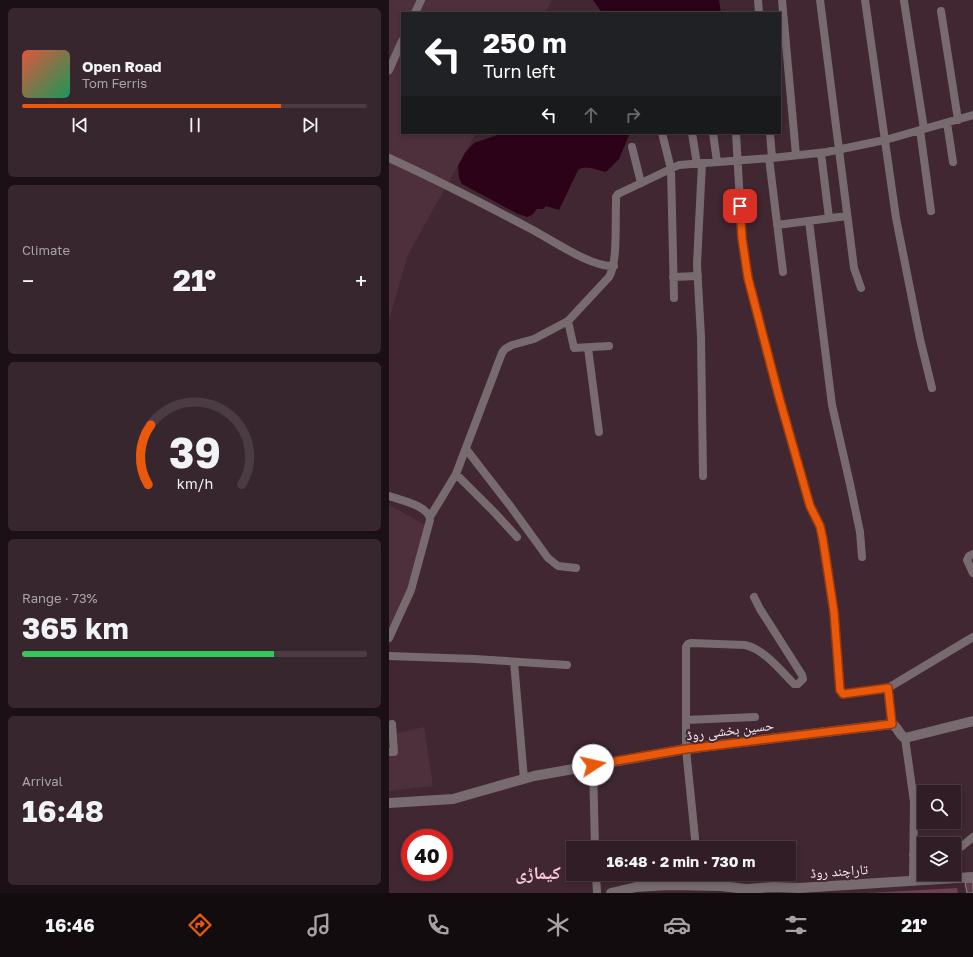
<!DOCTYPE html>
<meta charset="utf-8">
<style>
:root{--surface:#301d26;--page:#38262e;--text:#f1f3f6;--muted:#a8a2a7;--line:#4b3b43;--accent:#ea580c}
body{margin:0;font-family:"Golos Text","Noto Naskh Arabic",sans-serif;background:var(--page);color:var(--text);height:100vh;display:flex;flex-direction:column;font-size:15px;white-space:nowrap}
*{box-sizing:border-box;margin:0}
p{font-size:13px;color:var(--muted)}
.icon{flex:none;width:22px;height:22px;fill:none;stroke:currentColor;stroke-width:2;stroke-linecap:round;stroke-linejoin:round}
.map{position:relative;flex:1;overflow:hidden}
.panel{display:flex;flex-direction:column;gap:8px;padding:8px;background:#1a1015;width:389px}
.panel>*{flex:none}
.top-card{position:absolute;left:12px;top:12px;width:380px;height:122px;border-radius:0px;box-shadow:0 2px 6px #0003,0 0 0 1px var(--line);background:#202124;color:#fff;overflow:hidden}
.buttons{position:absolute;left:528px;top:785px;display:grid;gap:8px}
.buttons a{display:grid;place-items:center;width:44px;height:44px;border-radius:0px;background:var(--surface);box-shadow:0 2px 6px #0003,0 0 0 1px var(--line);font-size:20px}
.speed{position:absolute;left:12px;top:829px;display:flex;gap:8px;font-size:20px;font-weight:700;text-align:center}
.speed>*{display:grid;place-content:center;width:52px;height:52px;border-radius:50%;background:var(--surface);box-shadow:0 2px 6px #0003,0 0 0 1px var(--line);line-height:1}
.speed .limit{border:6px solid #d22;background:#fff;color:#111}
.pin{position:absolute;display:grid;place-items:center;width:34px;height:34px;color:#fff;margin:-17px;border-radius:8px;box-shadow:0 2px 6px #0006}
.me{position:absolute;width:44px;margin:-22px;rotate:80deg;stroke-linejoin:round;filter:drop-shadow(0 0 3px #0008)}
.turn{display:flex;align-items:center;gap:14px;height:84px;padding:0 16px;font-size:18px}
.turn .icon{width:52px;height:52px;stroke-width:2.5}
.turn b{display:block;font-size:28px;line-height:34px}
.lanes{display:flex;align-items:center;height:38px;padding:0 16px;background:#0003;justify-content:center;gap:20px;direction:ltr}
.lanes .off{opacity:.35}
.big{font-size:30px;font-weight:700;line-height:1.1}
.panel .card{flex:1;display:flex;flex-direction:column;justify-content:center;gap:6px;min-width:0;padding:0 14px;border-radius:6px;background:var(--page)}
.panel .dial{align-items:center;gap:0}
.dial svg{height:104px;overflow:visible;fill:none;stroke:var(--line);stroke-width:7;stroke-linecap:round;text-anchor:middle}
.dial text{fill:var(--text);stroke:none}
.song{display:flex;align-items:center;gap:12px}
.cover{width:48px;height:48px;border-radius:6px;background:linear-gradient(135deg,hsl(10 70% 55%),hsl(150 70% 35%))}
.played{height:4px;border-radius:2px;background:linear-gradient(90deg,var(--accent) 75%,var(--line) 75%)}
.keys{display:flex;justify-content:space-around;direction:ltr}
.heat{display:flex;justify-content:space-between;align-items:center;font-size:22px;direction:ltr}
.charge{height:6px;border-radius:3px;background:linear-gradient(90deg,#34c759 73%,var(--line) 0)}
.trip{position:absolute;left:177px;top:841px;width:230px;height:40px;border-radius:0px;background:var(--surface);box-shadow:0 2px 6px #0003,0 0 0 1px var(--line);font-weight:700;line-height:40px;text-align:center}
.menu{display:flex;height:64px;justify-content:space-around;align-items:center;background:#130c0f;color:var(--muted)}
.menu .icon{width:28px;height:28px}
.menu .active{color:var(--accent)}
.menu b{font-size:18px;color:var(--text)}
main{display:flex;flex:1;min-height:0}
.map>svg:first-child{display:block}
.built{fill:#4e2f3c}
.green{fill:#723e55}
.water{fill:#2b0218}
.building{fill:#5a3f4a;stroke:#9d7f8b}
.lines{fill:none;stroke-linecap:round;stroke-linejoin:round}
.minor{stroke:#786b70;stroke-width:8}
.tertiary{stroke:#786b70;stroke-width:10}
.route-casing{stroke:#983908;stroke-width:10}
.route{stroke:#ea580c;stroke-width:7}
.labels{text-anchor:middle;stroke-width:4;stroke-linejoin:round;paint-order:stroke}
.street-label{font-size:14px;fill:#fbeaf1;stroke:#402732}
.district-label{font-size:18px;font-weight:bold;fill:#f8c7da;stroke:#402732}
</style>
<main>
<section class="panel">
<div class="card">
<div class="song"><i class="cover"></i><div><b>Open Road</b><p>Tom Ferris</p></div></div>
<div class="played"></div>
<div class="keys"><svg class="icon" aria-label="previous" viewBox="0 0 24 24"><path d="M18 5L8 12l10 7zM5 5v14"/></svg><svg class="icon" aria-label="pause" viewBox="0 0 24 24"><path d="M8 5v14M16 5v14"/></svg><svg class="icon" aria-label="next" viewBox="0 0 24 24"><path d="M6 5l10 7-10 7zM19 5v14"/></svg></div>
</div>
<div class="card"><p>Climate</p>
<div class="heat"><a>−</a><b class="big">21°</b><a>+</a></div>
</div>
<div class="card dial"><svg viewBox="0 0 100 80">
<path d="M14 69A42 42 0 1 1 86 69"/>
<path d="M14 69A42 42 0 0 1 16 23" stroke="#ea580c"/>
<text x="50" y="56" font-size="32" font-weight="700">39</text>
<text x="50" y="72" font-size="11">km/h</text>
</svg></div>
<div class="card"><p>Range · 73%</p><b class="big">365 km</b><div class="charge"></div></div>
<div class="card"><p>Arrival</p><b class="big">16:48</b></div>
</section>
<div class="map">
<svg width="584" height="893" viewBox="0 0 584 893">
<rect width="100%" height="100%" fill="#402732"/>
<path class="built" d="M0,0H163L156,13H13V133H87L19,255L0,320Z
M0,505L42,528L0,645Z
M35,727L44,786L0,791V735Z"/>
<path class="green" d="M568,888L569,893H478Z"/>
<path class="water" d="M204,0H330L332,13H213Z
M114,133H241L230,159L217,172C208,170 196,164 189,170L170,210L157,206L154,209H148L143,215L138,217L129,214L73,184L70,178L69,166L76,153L85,143Z"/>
<path class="building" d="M576,882H584V893H578Z"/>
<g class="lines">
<path class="minor" d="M369,0L370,13
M393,0L407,155
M431,0L465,268L472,288
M476,0L507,218L531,339L543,388
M515,1L535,129
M552,11L569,120
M26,13L32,0
M0,70L13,41
M558,123L564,162
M531,130L542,211
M273,133L282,169L285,298
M303,133L308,164
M324,133L328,162
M347,133L353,237L359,278L371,326L421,506L431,526L445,612L451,690L454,694L499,688L503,724
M381,133L383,158
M243,147L252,183
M432,153L440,218
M0,158C48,180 95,204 142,229C163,240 203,268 225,266
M380,158L394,272
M313,163L308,264L312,337L314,476
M420,221L443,405L461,484L471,532L473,557
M388,225L458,216
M284,277L309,276
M179,321L185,348L220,346
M199,348L210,432
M77,449L122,507L159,558L169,566L187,568
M67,474L106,513L128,537
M0,496C11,500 41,506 41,520L22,590L0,638
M41,517L67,474L113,353L116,349L123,345L145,339L179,321L220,277C229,262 226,222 227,203V197L229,194L290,165L383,158L438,152L496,140L584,115
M584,554L580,556L578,560L584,573
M0,656L86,659L178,665
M125,662L135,779
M499,688L584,637
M297,720L366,717
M516,738L525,802L524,880
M0,752H5L3,724
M204,765L206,848
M307,848L297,749V647L299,644L302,643L356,645C375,649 392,671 405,684H409L414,679L413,675L371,609L365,597
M565,848L572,847L584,837
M524,855L535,853
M207,874L208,893
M309,874L310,886"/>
<path class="tertiary" d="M0,803L64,799L145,776L297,749L503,724C509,727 510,735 516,738L584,721
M222,893L247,887L280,885L332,886L357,889L385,887L410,888L584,877"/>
</g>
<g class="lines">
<defs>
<path id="route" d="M204,765L297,749L503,724L499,688L454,694L451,690L445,612L434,540L431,526L421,506L390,397L359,278L353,238L351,206"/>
</defs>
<use href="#route" class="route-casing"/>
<use href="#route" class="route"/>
</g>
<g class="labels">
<g class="street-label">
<text transform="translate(341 730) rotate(-7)" y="5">حسین بخشی روڈ</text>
<text transform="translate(450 871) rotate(-4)" y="5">تاراچند روڈ</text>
</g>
<g class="district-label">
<text x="149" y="879">کیماڑی</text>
</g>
</g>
</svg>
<div class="buttons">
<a><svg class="icon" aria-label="search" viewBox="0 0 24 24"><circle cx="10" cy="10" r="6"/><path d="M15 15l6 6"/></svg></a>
<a><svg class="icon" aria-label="layers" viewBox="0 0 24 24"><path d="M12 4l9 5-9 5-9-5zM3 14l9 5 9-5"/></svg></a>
</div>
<div class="speed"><div class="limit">40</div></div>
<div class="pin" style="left:351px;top:206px;background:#d93025"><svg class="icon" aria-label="arrive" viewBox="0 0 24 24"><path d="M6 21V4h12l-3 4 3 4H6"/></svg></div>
<svg class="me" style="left:204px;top:765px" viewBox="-20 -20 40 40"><circle r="19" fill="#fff"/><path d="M0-13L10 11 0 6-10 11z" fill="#ea580c"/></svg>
<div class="trip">16:48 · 2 min · 730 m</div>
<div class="top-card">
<div class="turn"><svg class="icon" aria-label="left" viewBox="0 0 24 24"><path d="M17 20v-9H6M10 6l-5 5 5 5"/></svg><div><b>250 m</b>Turn left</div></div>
<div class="lanes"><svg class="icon" aria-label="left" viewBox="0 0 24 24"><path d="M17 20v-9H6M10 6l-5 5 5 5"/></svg><svg class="icon off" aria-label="ahead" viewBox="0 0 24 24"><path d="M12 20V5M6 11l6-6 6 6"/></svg><svg class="icon off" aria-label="right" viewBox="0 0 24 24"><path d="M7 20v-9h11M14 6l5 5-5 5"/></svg></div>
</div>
</div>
</main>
<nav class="menu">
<b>16:46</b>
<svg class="icon active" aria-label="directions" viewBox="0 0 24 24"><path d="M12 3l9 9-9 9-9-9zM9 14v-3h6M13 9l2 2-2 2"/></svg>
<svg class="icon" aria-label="music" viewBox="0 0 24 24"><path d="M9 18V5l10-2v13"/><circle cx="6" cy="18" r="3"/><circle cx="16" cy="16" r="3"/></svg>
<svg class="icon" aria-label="phone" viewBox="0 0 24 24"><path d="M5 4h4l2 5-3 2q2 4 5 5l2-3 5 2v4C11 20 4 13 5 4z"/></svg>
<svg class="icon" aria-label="climate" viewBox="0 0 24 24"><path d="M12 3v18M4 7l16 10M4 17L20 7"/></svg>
<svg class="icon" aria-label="car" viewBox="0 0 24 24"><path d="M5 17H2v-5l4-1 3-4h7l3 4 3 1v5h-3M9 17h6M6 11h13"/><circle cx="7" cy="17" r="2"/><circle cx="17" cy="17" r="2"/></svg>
<svg class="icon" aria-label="filters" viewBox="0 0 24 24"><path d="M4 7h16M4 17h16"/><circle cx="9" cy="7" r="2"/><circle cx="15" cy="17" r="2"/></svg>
<b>21°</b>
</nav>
